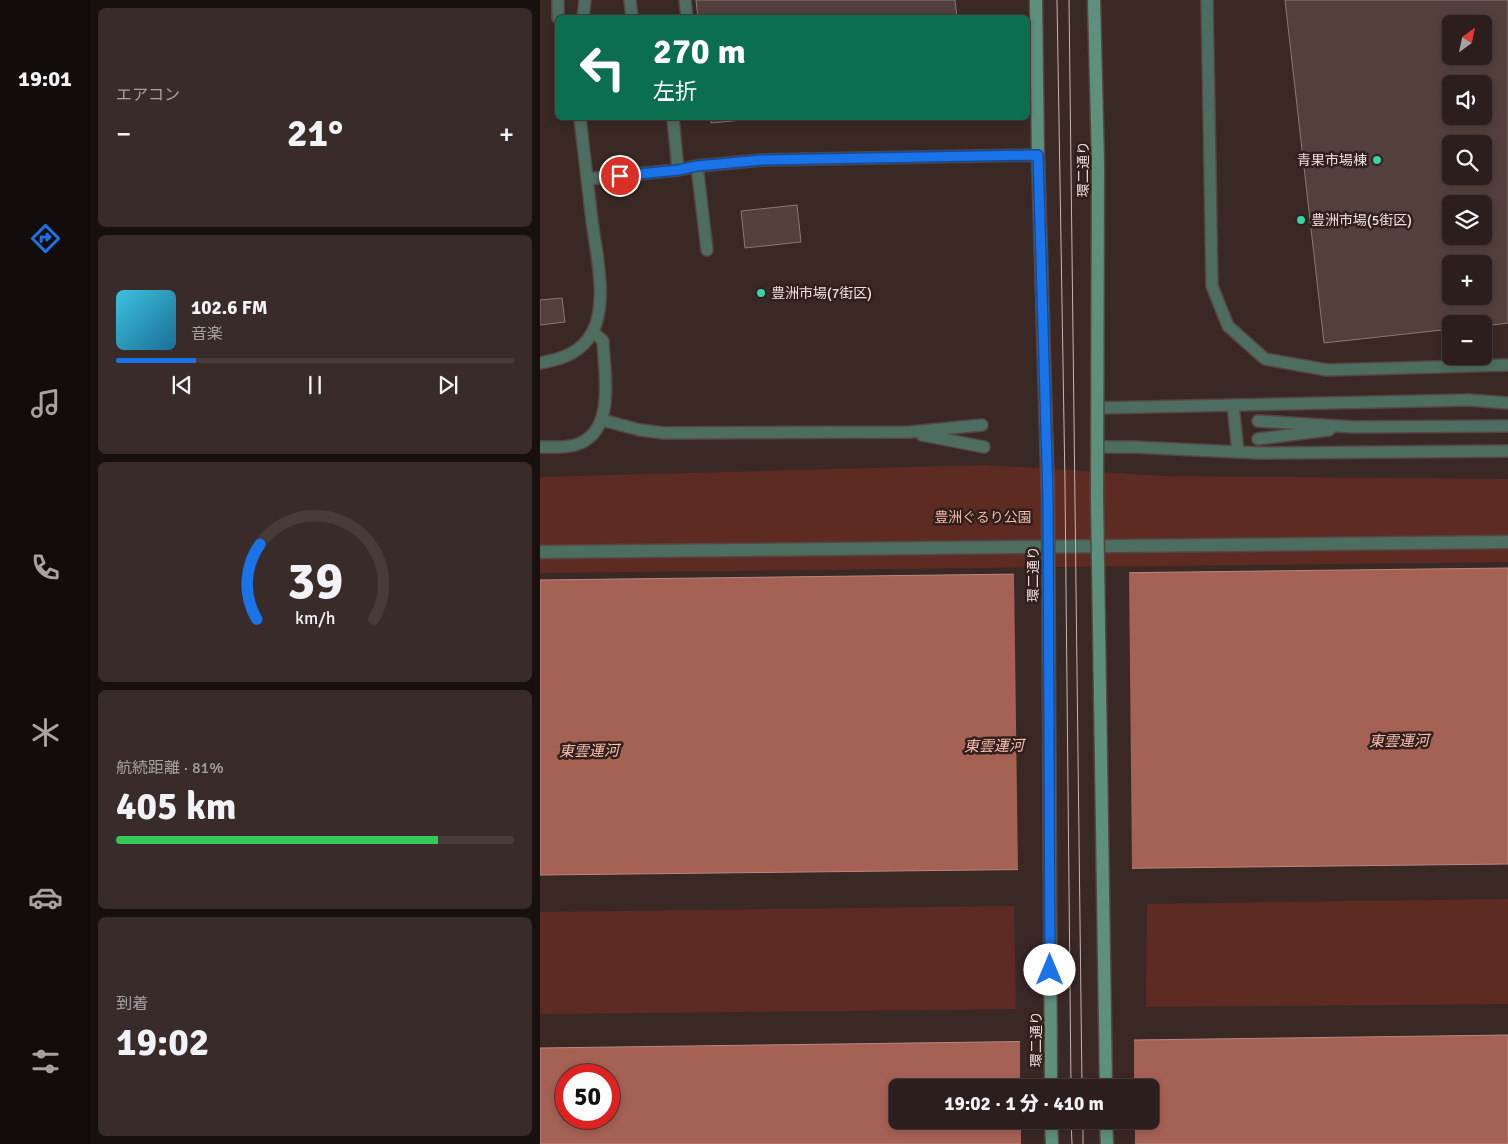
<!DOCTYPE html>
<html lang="ja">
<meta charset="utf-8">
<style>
:root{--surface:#2c1e1c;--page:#382b29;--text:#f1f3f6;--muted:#a6a2a3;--line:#483c3b;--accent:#1a73e8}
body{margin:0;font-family:Signika,"Noto Sans JP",sans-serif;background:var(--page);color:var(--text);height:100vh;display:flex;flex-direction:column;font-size:19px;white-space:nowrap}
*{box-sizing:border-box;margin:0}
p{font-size:16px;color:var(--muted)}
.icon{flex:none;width:28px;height:28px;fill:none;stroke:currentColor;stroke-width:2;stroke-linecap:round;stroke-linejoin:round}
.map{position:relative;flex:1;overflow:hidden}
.side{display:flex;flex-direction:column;gap:8px;padding:8px;background:#18100f;width:450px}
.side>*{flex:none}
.hud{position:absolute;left:15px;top:15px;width:475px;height:105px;border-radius:8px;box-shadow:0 2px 8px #0003,0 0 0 1px var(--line);background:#0b6e4f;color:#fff;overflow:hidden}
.needle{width:32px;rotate:33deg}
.tools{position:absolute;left:902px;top:15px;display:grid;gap:10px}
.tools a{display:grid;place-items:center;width:50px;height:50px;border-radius:8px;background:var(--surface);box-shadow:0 2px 8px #0003,0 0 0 1px var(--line);font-size:25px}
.speed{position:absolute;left:15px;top:1064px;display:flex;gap:10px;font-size:25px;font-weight:700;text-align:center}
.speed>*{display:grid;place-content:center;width:65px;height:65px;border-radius:50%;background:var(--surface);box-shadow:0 2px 8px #0003,0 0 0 1px var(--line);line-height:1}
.speed .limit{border:8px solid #d22;background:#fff;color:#111}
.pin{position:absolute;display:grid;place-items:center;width:42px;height:42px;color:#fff;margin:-21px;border:2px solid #fff;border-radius:50%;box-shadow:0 1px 5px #0007}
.me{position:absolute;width:55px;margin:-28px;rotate:0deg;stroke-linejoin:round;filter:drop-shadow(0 0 4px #0008)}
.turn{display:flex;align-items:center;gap:18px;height:105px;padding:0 15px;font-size:22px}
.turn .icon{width:65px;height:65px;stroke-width:2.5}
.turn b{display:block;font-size:35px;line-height:42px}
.big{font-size:38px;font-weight:800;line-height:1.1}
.side .tile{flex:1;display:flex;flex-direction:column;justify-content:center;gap:8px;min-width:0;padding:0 18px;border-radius:8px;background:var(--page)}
.side .dial{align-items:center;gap:0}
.dial svg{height:130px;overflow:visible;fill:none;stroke:var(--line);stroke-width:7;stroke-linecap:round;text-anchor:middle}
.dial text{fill:var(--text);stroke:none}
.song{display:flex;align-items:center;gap:15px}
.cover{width:60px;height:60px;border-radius:8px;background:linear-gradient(135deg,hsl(190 70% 55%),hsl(200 70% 35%))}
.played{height:5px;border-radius:2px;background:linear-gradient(90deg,var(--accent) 20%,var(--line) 20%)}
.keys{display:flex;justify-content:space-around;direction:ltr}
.heat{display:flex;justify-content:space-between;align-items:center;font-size:28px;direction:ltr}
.charge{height:8px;border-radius:4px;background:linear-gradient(90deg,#34c759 81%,var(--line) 0)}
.trip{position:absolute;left:349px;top:1079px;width:270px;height:50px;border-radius:8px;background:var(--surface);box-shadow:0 2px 8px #0003,0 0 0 1px var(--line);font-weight:800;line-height:50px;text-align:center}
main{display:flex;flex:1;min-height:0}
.tab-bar{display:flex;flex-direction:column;width:90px;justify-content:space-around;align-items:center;background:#120c0b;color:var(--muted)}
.tab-bar .icon{width:35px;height:35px}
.tab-bar .current{color:var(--accent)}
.tab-bar b{font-size:22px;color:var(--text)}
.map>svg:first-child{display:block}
.green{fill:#5e2b23}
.water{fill:#a56154;stroke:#bb877d;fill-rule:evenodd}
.pier{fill:#3a2825}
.building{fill:#53403c;stroke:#8d7773;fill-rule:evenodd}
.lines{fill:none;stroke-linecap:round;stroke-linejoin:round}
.lane-casing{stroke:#574543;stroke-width:14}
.street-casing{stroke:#574543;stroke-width:15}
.secondary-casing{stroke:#574543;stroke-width:15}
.lane{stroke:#4d6d61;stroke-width:11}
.street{stroke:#4d6d61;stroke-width:12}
.secondary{stroke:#5d907d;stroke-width:12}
.tram{stroke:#c4b6b3;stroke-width:1}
.secondary-bridge-casing{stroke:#574543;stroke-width:15;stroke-linecap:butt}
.secondary-bridge{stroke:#5d907d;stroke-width:12}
.route-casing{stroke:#114b97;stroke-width:12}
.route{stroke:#1a73e8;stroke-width:9}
.poi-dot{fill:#36d4a7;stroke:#301f1b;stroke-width:2}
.labels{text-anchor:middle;stroke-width:5;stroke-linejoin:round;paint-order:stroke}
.poi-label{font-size:14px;fill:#ede0de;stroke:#301f1b;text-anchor:start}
.street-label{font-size:14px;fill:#ede0de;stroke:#301f1b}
.park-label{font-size:14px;fill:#f5b8ac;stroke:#301f1b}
.water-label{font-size:15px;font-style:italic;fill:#fec0b4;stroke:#301f1b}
</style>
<main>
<nav class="tab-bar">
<b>19:01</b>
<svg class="icon current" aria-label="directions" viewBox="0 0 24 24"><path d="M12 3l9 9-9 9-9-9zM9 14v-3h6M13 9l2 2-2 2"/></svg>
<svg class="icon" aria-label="music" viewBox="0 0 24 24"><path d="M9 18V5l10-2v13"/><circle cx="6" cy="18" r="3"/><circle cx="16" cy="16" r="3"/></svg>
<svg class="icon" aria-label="phone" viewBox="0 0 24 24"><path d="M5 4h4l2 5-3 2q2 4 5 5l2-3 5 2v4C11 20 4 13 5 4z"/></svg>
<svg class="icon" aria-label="climate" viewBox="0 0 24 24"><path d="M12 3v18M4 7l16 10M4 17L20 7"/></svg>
<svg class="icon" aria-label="car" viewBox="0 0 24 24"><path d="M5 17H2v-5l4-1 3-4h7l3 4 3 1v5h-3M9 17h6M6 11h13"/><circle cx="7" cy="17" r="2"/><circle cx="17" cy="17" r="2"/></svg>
<svg class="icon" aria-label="filters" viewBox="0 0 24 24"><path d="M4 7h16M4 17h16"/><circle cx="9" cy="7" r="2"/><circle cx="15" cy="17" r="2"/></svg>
</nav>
<section class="side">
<div class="tile"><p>エアコン</p>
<div class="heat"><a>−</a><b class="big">21°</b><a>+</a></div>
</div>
<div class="tile">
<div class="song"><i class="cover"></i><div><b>102.6 FM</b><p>音楽</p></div></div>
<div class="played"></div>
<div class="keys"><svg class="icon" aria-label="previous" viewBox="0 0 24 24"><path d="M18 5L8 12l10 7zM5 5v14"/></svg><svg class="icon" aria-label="pause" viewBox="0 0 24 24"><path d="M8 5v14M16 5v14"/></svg><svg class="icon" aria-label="next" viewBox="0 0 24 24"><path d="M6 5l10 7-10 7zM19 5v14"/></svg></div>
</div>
<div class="tile dial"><svg viewBox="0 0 100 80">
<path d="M14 69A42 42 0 1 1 86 69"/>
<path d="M14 69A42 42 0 0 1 16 23" stroke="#1a73e8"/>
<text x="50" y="56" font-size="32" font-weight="700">39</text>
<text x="50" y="72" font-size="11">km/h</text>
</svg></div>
<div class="tile"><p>航続距離 · 81%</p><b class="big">405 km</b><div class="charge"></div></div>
<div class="tile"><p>到着</p><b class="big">19:02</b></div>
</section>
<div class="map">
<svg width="968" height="1144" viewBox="0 0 968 1144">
<rect width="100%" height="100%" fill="#3a2825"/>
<path class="green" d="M446,465L623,476L968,479V562L0,573V477Z
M968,899V1004L606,1007L607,904Z
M474,906L476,1009L0,1014V912Z"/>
<path class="water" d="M968,568V864L0,875V580Z
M968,1035V1144H0V1048ZM26,1075H69V1118H26ZM358,1088H610V1120H358Z"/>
<path class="pier" d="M589,570L592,870L478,872L474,572Z
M594,1037V1087H480V1039Z
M481,1120H595V1144H481Z"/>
<path class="building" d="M156,0H415L417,18H158Z
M745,0H968V323L944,326V324H911V329L784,343ZM911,24H944V56H911ZM911,84H944V116H911ZM911,144H944V176H911ZM911,204H944V236H911ZM911,264H944V296H911Z
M170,118H224L171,123Z
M257,205L261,242L205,248L201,211Z
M22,298L25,322L0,325V300Z"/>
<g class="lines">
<defs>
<path id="lane" d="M90,0L92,18
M145,0L147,18
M667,0L672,286L688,326L725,359L787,370L968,365
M18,18V0
M43,18L45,0
M133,118L138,170
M157,166L167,250
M47,179L138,170L157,166L222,160L498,155
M0,363C22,359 42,353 53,331C68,301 56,252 52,221C48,186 44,152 40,118
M693,405L698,452
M557,408L929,400L968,403
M62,420L100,430L124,433L370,432L442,425
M718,421L813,427L968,426
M382,435L444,447
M718,439L789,430
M0,447C11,447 24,448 35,445C77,433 64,373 63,341L53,332
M557,447H593L719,453L968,451"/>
<path id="street" d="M0,552L968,542"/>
<path id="secondary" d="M496,0L498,155
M554,0L558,163
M511,1120L512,1144
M566,1120L567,1144"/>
</defs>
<use href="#lane" class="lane-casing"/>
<use href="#street" class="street-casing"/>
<use href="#secondary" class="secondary-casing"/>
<use href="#lane" class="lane"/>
<use href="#street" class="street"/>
<use href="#secondary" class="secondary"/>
<path class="tram" d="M517,0L525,485L531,1088
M529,0L542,1088
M531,1120L532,1144
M543,1120V1144"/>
<defs>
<path id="secondary-bridge" d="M498,155L508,498L511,1088
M558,163L557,497L566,1088"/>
</defs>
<use href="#secondary-bridge" class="secondary-bridge-casing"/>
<use href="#secondary-bridge" class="secondary-bridge"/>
</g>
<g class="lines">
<defs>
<path id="route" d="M80,176L138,170L157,166L222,160L498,155L508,498L510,970"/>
</defs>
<use href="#route" class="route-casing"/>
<use href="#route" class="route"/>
</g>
<g class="poi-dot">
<circle cx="837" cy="160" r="5"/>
<circle cx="761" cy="220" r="5"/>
<circle cx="221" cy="293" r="5"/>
</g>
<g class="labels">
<g class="poi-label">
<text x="827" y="165" text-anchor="end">青果市場棟</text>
<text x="771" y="225">豊洲市場(5街区)</text>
<text x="231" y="298">豊洲市場(7街区)</text>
</g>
<g class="street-label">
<text transform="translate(543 169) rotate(-90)" y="5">環二通り</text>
<text transform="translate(493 574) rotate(-90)" y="5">環二通り</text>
<text transform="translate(496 1039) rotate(-90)" y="5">環二通り</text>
</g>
<g class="park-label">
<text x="443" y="522">豊洲ぐるり公園</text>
</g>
<g class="water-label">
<text transform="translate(859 741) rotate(-1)" y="5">東雲運河</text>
<text transform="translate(454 746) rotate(-1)" y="5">東雲運河</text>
<text transform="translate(49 751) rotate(-1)" y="5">東雲運河</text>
</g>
</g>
</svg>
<div class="tools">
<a><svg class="needle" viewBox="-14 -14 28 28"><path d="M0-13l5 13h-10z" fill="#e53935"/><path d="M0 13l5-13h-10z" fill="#a6a2a3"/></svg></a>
<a><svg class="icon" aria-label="sound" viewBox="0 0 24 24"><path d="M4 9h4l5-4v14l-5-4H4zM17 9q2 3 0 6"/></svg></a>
<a><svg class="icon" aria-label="search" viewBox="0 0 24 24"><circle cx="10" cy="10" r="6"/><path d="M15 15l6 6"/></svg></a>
<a><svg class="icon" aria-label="layers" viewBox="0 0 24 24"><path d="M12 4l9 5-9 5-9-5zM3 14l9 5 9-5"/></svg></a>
<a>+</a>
<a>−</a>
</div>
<div class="speed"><div class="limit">50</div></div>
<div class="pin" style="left:80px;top:176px;background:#d93025"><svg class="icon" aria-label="arrive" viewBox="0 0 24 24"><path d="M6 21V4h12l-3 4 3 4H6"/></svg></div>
<svg class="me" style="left:510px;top:970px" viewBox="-20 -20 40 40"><circle r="19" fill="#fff"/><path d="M0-13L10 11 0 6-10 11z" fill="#1a73e8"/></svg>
<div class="trip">19:02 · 1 分 · 410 m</div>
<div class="hud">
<div class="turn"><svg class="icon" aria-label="left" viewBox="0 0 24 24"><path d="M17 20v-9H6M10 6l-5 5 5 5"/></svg><div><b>270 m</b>左折</div></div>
</div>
</div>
</main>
